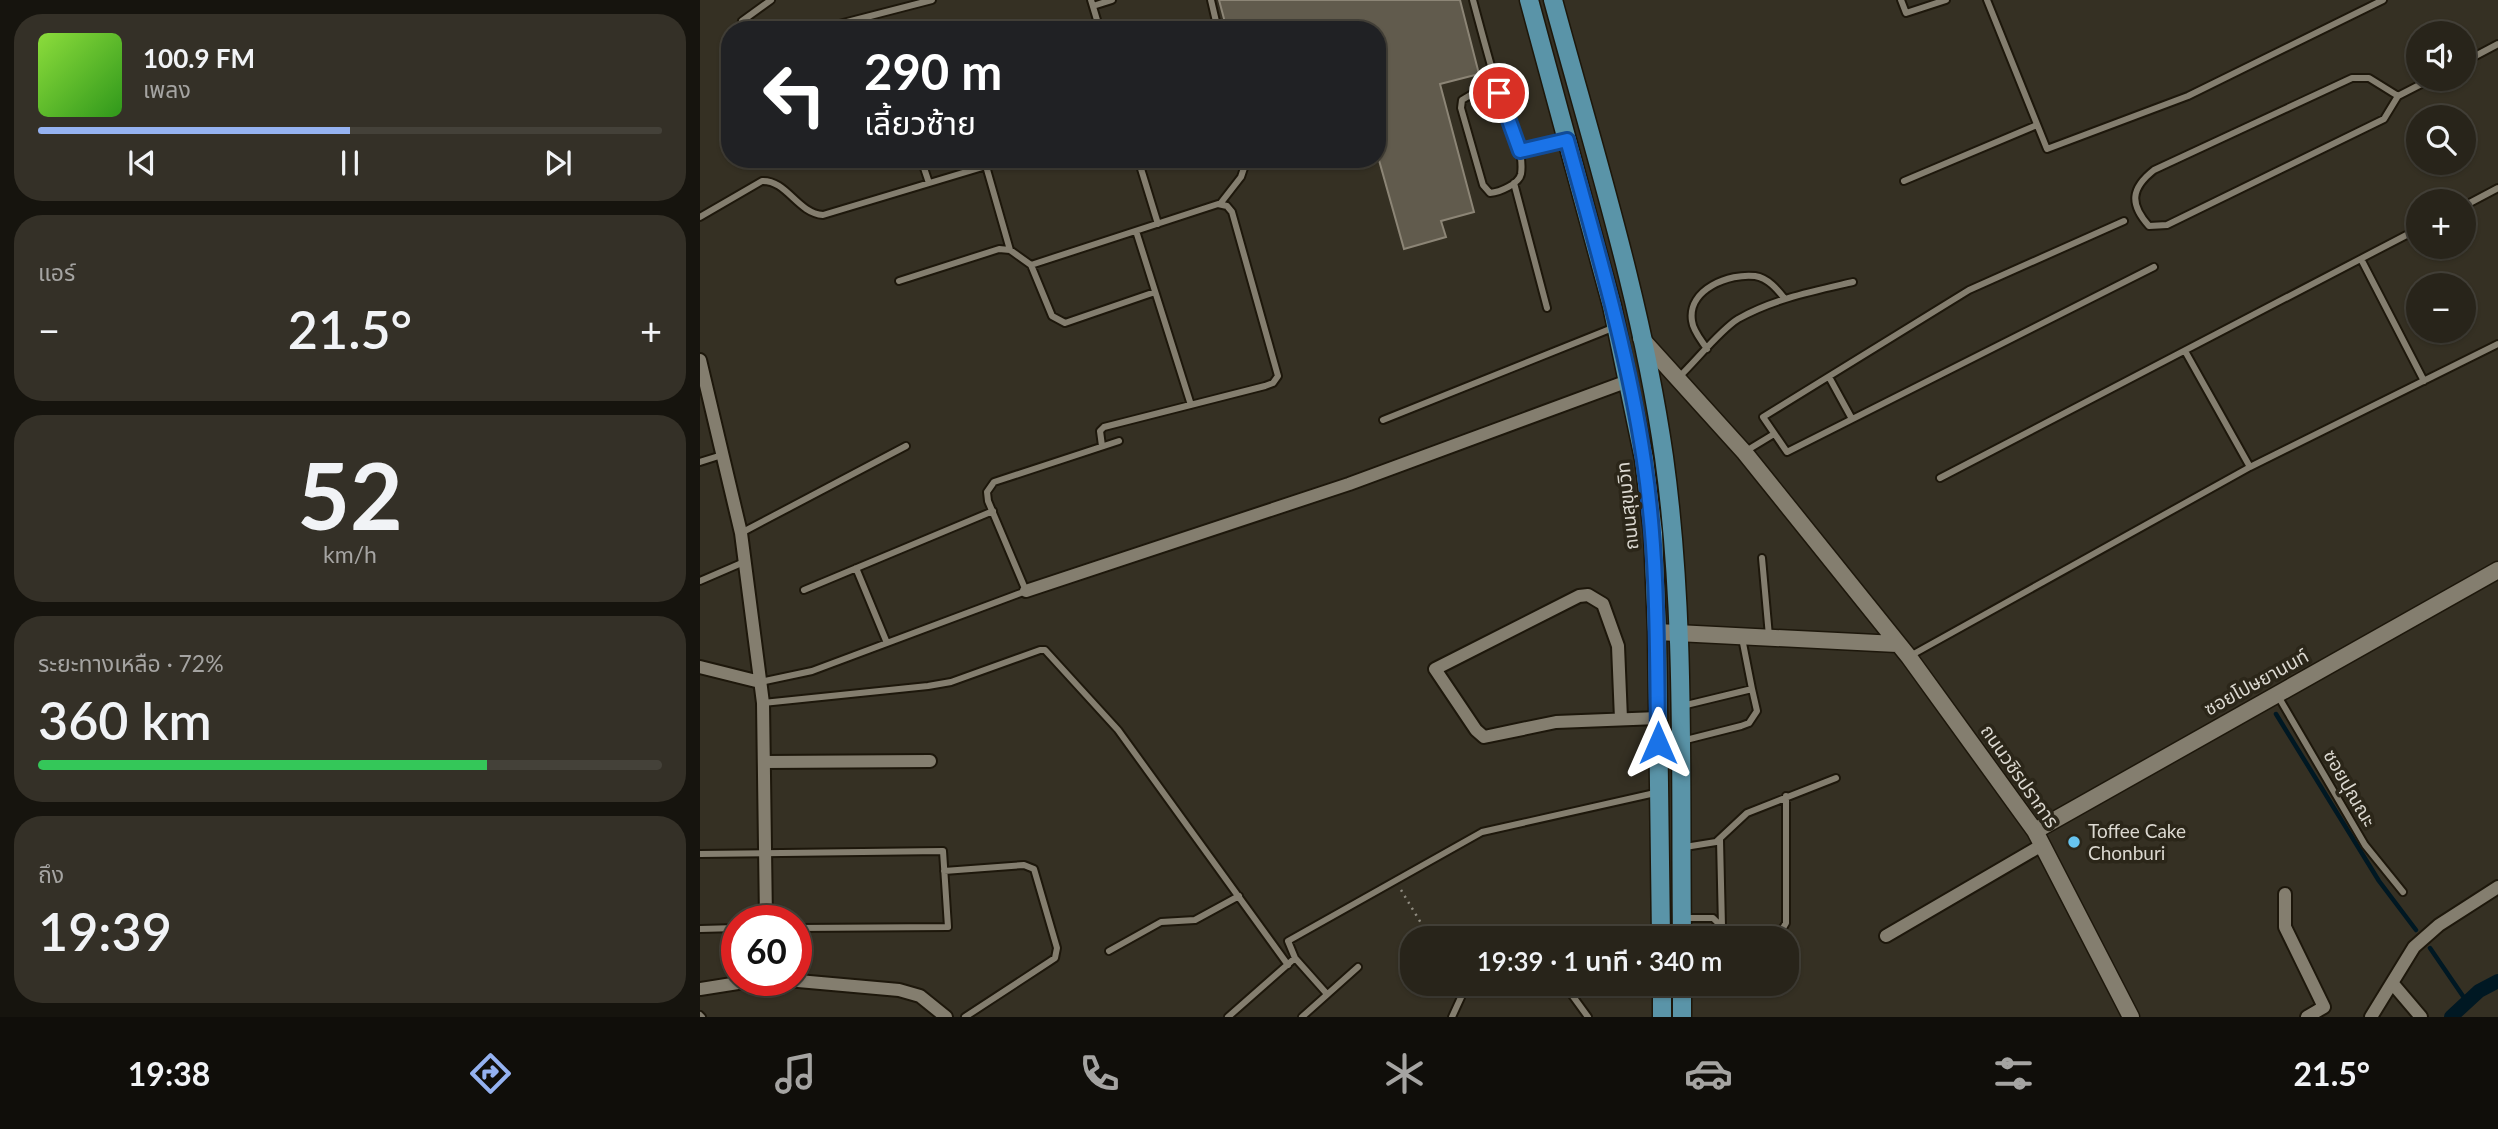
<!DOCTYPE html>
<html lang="th">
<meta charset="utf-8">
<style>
:root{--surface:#28241a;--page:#343027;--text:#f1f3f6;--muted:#a5a4a2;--line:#444139;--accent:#95b2f1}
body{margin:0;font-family:Lato,"Noto Sans Thai",sans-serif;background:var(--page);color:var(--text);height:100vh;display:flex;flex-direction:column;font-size:26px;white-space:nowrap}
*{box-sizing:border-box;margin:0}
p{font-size:23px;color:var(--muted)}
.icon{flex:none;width:38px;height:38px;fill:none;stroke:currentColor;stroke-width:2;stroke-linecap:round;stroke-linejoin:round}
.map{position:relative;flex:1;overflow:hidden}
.drawer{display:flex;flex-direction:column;gap:14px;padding:14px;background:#16140e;width:700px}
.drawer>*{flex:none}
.top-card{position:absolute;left:21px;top:21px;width:665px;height:147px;border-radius:28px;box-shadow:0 2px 5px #0004,0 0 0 2px var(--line);background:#202124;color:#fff;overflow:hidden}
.fabs{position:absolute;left:1706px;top:21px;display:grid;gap:14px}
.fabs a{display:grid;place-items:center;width:70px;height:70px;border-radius:50%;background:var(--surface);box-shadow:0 2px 5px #0004,0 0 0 2px var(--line);font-size:35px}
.speed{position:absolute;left:21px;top:905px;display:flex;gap:14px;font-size:35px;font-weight:700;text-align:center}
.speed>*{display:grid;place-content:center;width:91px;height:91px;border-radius:50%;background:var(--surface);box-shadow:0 2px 5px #0004,0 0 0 2px var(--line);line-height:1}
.speed .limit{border:10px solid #d22;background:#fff;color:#111}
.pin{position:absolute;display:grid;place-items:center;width:60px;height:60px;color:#fff;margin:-30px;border:4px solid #fff;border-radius:50%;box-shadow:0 2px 7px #0007}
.me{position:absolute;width:77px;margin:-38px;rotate:0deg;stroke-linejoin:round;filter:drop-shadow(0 0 5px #0008)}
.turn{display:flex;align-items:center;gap:24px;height:147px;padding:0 28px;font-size:32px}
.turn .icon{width:91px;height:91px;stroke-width:2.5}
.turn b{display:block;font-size:49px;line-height:60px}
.big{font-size:52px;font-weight:600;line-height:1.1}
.drawer .card{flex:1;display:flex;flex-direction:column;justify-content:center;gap:10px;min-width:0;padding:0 24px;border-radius:28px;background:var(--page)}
.drawer .dial{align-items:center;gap:0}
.dial b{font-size:91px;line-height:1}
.song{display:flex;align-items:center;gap:21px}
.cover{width:84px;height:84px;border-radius:10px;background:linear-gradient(135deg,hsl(90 70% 55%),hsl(110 70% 35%))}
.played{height:7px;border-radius:4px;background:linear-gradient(90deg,var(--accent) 50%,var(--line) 50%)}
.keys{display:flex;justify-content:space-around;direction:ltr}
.heat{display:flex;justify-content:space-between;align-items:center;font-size:38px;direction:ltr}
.charge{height:10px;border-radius:5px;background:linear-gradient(90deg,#34c759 72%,var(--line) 0)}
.trip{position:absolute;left:700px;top:926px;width:399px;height:70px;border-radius:28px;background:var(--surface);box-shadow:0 2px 5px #0004,0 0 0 2px var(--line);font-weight:600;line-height:70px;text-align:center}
.menu{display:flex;height:112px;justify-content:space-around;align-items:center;background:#100e0a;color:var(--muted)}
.menu .icon{width:49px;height:49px}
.menu .active{color:var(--accent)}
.menu b{font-size:32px;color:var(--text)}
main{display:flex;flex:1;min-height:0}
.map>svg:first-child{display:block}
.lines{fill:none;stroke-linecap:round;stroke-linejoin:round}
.stream{stroke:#001823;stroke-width:4.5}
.canal{stroke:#001823;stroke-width:14}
.building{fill:#615b4d;stroke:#8c8576;stroke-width:2}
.lane-casing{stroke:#1d170b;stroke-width:10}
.street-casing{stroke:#1d170b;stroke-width:16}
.secondary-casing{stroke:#1d170b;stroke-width:19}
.primary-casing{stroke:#1d170b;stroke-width:21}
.path{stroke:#8f8b80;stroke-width:2.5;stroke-dasharray:2 5;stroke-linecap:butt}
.lane{stroke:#847e6f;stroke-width:6}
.street{stroke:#847e6f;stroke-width:12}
.secondary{stroke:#847e6f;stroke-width:16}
.primary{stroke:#5a94a8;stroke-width:18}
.route-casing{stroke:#114b97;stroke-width:18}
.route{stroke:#1a73e8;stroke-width:12}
.poi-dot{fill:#67c4f0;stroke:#2b2619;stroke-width:2.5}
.labels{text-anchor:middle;stroke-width:7;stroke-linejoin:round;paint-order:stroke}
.street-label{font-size:19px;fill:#dbd8d0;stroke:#2b2619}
.poi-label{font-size:19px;fill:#dbd8d0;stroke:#2b2619;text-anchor:start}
</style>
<main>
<section class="drawer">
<div class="card">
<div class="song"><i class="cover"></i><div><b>100.9 FM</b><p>เพลง</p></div></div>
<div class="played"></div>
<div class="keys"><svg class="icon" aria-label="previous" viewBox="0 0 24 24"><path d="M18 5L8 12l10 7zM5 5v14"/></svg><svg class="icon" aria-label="pause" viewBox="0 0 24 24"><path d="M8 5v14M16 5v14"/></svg><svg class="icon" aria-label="next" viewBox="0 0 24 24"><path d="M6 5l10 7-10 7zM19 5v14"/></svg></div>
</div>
<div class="card"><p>แอร์</p>
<div class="heat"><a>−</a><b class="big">21.5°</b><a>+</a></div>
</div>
<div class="card dial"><b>52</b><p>km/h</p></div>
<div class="card"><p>ระยะทางเหลือ · 72%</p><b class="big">360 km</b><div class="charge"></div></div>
<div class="card"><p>ถึง</p><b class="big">19:39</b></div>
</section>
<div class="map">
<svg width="1798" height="1017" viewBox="0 0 1798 1017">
<rect width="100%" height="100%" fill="#353023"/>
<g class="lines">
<path class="stream" d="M1576,714L1679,881L1716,930
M1730,948L1767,1002"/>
<path class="canal" d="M1751,1017L1779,991L1798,981"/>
</g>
<path class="building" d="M519,0H760L779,74L740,84L774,212L741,221L746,237L704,249L677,153V30H527Z"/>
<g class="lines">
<defs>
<path id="lane" d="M391,0L400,30
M511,0L518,30
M773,0C781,30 789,60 798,90C806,113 825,149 821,174C819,184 800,192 790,193L783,185L761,108L762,100L772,94L793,89L799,93
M1201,0L1206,13L1246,0
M1287,0L1347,149L1488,96L1683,0
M393,6L412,0
M47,30L42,21L71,0
M116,30L232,0
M1764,62L1798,44
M1652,78H1669L1698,96L1684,119L1467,225L1449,226C1429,204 1431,188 1454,170Z
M1698,96L1731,79
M819,151L865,140
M221,159L229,183
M284,159L310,250
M438,159L458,224
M1204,181L1337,125
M814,183L847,308
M520,204L541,177L547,159
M1764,206L1798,188
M0,217L62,181C87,180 97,213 123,215L286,166
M1424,221L1269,290L1063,417L1087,452L1454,267
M436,231L491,405
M1661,259L1724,381
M331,265L352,316L365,323L455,292
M199,281L299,249L310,250L331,265L518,204L527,206L532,212L578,376L573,383L565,386L404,427L400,431L402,446
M1007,349C1002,341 993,331 992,321C987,289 1030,273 1055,276C1068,278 1077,289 1085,299
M1485,351L1550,467
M979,377C996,361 1020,330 1038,319C1073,299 1114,291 1153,282
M1129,377L1152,419
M683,420L915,327
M1046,451L1074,434
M0,462L22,455
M1240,478L1718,229
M41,533L206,446
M1062,558L1069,636
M156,568L187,643
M0,581L44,562
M104,590L293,511
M1042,638L1052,689
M1210,656L1550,467L1798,344
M60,682L112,671L326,591L288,501L287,492L294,482L419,441
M1578,696L1665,845L1703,892
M63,703L228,686L251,682L340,650H345L418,730L588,965
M982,706L1052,689L1057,711L1049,723L1041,726L982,741
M1020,840L1022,927
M985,847L1016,842L1047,813L1136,778
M0,854L243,851L248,927L96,928
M244,871L324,865L334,869L357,948L355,958L349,962L265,1017
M984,918H1013L1027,932L1038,938
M0,929L37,928
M1077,938L1086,923V796
M409,951L461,922L495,920L539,896
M864,984L888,1017
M627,994L595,958L588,941L782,832L955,793
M0,1015L2,1017
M528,1017L595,958
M602,1017L658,967
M752,1017L763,993"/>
<path id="street" d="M0,360L41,533L63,703L66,920
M326,591L649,484L928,381
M0,667L60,682
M921,719L918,646L903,604L888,595L879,596L735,669L776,730L784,737L856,722L958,718
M64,762L230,761
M1585,894V927L1624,1007L1607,1017
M1186,936L1342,845
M87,980L199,990L220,996L246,1017
M1693,984L1721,1017
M0,989L57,980
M1671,1017L1714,947L1739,925L1798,887"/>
<path id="secondary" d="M941,338L1045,453L1209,657L1335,831L1431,1017
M957,632L1197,644
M1335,831L1798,570"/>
<path id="primary" d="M829,0L912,306L944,459L953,533L957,632L961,938
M853,0C894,151 942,302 964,457C986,616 980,778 982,938
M962,984V1017
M982,984V1017"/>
</defs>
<use href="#lane" class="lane-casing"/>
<use href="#street" class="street-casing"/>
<use href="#secondary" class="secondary-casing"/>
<use href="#primary" class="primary-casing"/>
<path class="path" d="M701,890L730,938"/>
<use href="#lane" class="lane"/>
<use href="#street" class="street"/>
<use href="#secondary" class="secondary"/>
<use href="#primary" class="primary"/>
</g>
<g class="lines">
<defs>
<path id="route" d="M799,93L820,151L867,140C896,245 928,352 944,461C958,554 957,648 958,743"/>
</defs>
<use href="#route" class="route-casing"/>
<use href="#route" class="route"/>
</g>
<circle class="poi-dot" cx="1374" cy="842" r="7"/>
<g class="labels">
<g class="street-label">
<text transform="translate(927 506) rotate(-96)" y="7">ถนนสุขุมวิท</text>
<text transform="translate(1556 682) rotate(-29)" y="7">ซอยโปษยานนท์</text>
<text transform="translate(1320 776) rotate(55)" y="7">ถนนวชิรปราการ</text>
<text transform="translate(1650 788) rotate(60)" y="7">ซอยปุณณะ</text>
</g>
<g class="poi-label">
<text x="1388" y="838">Toffee Cake<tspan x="1388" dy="22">Chonburi</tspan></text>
</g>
</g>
</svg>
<div class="fabs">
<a><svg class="icon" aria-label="sound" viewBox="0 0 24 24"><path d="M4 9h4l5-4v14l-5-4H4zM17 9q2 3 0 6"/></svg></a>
<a><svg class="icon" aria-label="search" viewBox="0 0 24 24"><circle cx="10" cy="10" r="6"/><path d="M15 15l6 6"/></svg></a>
<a>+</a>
<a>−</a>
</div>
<div class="speed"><div class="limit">60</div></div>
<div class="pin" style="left:799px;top:93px;background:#d93025"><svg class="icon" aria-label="arrive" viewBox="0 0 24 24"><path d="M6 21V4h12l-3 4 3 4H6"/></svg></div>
<svg class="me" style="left:958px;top:743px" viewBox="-20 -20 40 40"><path d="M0-17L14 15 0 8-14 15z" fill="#1a73e8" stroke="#fff" stroke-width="4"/></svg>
<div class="trip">19:39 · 1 นาที · 340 m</div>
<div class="top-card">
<div class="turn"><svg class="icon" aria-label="left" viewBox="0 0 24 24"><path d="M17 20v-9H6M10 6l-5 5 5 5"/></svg><div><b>290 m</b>เลี้ยวซ้าย</div></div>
</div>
</div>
</main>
<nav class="menu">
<b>19:38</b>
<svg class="icon active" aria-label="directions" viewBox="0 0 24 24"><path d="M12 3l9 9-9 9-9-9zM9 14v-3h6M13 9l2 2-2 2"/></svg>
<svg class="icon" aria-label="music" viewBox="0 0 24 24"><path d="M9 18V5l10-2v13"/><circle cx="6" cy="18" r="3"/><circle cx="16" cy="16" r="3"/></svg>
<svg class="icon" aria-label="phone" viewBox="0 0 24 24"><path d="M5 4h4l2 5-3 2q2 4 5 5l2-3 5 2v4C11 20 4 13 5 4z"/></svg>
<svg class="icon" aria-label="climate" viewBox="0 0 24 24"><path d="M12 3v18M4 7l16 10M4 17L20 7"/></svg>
<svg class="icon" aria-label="car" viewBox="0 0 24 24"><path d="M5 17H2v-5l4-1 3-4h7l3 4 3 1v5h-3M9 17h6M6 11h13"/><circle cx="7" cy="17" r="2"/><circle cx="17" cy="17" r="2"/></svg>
<svg class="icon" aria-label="filters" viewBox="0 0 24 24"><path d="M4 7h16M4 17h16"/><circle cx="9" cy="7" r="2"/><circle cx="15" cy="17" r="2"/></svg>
<b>21.5°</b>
</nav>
